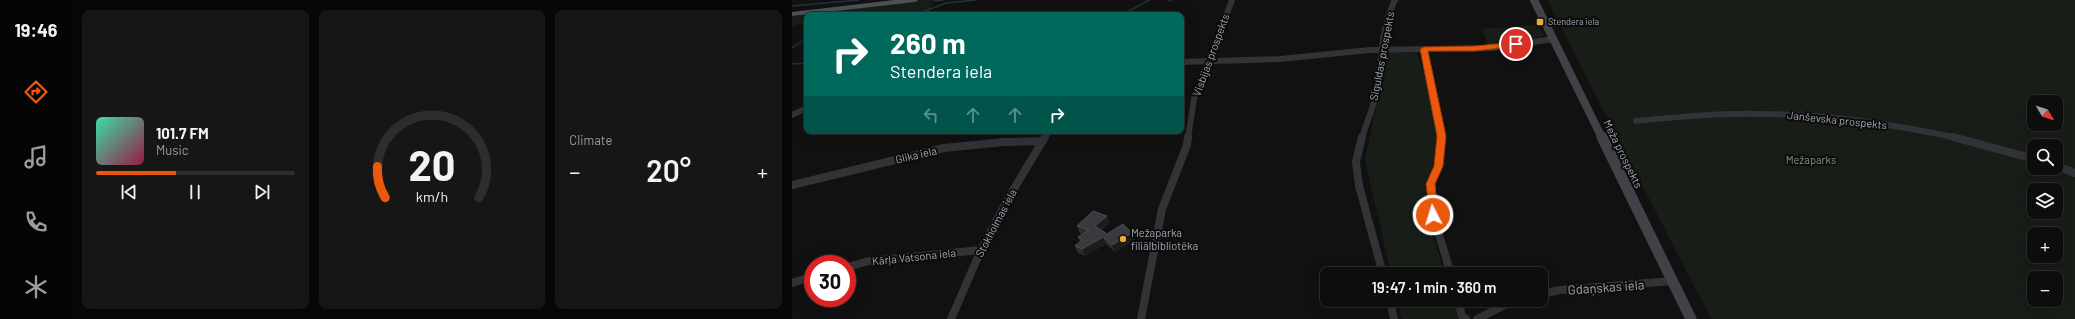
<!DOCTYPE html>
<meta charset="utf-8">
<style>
:root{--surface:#0d0d0e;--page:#161617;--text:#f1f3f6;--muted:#9a9c9e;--line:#2d2d2e;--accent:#ea580c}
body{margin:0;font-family:Barlow,sans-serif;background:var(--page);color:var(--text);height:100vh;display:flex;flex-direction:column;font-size:15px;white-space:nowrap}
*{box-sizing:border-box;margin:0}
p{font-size:13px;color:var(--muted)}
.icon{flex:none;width:22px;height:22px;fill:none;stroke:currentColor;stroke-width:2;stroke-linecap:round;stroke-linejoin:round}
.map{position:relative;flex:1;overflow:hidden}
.panel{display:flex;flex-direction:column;gap:10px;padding:10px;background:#070708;width:720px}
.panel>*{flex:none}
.hud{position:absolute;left:12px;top:12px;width:380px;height:122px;border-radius:8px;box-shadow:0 4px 16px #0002,0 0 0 1px var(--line);background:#00695c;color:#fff;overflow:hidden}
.needle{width:26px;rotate:129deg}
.buttons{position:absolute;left:1235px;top:95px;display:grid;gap:8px}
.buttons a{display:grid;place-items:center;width:36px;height:36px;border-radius:8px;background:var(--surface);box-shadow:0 4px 16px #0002,0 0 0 1px var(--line);font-size:20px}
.speed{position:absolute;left:12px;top:255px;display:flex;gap:8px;font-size:20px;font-weight:700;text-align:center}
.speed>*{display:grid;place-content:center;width:52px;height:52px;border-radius:50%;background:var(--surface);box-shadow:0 4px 16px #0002,0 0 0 1px var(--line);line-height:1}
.speed .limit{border:6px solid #d22;background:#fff;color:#111}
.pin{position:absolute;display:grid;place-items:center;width:34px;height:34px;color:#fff;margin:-17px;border:2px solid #fff;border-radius:50%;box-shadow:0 1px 4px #0007}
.me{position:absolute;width:44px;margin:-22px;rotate:355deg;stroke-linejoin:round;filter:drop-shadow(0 0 3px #0008)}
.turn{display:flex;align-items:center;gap:14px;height:84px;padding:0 20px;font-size:18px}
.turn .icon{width:52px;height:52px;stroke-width:2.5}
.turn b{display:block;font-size:28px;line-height:34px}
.lanes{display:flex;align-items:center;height:38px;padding:0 20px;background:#0003;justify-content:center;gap:20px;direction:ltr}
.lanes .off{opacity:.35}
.big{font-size:30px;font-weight:600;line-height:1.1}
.panel .widget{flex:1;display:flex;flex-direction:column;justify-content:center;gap:6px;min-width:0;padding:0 14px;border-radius:8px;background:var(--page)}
.panel .dial{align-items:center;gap:0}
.dial svg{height:104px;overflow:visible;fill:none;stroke:var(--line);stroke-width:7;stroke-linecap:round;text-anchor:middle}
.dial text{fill:var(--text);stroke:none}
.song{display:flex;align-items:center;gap:12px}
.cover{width:48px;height:48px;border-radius:6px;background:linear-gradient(135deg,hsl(160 70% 55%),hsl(340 70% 35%))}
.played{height:4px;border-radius:2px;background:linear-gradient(90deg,var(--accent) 40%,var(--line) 40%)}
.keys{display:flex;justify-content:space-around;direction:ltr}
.heat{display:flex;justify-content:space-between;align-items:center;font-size:22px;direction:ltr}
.panel .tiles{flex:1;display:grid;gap:10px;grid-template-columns:repeat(3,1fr)}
.trip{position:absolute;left:528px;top:267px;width:228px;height:40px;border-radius:8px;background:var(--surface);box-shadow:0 4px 16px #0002,0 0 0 1px var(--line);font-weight:600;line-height:40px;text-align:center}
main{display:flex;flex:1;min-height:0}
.tabs{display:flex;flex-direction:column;width:72px;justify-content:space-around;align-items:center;background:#050506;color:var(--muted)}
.tabs .icon{width:28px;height:28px}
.tabs .current{color:var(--accent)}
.tabs b{font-size:18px;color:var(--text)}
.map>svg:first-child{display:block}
.green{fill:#181d18;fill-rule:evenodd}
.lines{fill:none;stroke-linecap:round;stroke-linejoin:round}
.stream{stroke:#282f35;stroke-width:1.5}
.street-far1{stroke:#323337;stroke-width:6}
.street{stroke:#323337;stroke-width:8}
.secondary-far1{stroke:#404247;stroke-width:8}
.secondary{stroke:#404247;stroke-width:11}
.primary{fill:#4e5056;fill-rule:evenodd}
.wall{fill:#2d2d30}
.shaded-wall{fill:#1c1c1e}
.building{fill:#3a3a3e;stroke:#4a4c50}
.route{fill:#ea580c;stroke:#983908}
.poi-dot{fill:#e6ac35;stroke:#0c0c0d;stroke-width:1.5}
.labels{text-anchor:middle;stroke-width:4;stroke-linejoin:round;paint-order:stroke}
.far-poi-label{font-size:9px;fill:#a3a8b2;stroke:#0c0c0d;text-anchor:start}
.street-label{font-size:11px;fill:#a3a8b2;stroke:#0c0c0d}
.park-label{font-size:11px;fill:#7b9c7d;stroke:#0c0c0d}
.poi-label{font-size:11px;fill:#a3a8b2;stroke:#0c0c0d;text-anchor:start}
.near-street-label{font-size:13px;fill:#a3a8b2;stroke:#0c0c0d}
</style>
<main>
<nav class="tabs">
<b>19:46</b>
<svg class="icon current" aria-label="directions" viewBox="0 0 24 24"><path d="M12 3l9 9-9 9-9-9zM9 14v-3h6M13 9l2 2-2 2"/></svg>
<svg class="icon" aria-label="music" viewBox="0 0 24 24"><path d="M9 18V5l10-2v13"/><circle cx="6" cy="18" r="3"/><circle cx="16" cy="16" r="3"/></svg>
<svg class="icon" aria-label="phone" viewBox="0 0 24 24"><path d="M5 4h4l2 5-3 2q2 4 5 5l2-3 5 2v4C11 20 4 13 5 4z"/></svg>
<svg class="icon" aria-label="climate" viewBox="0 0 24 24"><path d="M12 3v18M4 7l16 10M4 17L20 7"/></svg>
</nav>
<section class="panel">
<div class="tiles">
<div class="widget">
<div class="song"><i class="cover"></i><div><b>101.7 FM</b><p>Music</p></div></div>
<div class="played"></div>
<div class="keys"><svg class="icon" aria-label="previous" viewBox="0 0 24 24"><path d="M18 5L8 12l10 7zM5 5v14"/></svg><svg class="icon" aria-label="pause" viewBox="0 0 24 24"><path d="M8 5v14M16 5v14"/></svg><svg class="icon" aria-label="next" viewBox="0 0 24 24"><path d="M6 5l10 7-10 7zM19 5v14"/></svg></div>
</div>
<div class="widget dial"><svg viewBox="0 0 100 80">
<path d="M14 69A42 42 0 1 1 86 69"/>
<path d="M14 69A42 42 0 0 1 8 45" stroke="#ea580c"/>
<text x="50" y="56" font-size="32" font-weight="700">20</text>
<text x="50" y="72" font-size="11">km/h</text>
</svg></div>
<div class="widget"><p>Climate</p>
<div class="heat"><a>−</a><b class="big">20°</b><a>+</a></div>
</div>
</div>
</section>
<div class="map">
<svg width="1283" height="319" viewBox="0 0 1283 319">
<rect width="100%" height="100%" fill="#111112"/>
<path class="green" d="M134,0H143C140,3 140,7 136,9C110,20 45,15 15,15V22L0,27V16Z
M755,0H1283V319H919ZM1242,102H1264V124H1242ZM1242,146H1264V168H1242ZM1242,190H1264V212H1242ZM1242,234H1264V256H1242ZM1242,278H1264V300H1242Z
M746,25L752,36L720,43L696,45L690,29Z
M595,53H625L634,82L644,136L642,164L633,184L635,217L653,274H599L573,160Z
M605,300H662L668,319H610Z"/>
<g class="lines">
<path class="stream" d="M142,1L151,0
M377,1L379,0
M0,6L67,0
M122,15L154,3L184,0
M330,15L357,0
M0,48L15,38
M0,64L15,63"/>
<path class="street-far1" d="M632,49L650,138
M389,62L488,59L578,50L701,48L761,39
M0,115L15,108
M844,121C885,117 927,113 969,114C1035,114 1101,124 1165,138
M253,138L257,131
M396,138L402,99L440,0
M570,138C574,124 581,109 584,94C590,63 588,29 603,0"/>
<path class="street" d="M570,137L564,162L567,186L591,274
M650,137L647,166L638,184L641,215L659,274
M1161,137L1242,159
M1264,166L1283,173
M0,185L152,148L212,142L251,141
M55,267L77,261L189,250
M0,283L21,276
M749,294L768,290L880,281
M598,300L602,319
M666,300L670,316L674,319
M159,319L189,250L217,197L253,137
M349,319L370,209L395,145L396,137
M685,319L723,300"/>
<path class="secondary-far1" d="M742,0L810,138"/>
<path class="secondary" d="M810,137L899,319"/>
<path class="primary" d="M102,0H127L123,2L0,16V12Z"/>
</g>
<path class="wall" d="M318,223L310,230L315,234L343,240L323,252L314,244L293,256L286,253L283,246L288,242L286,237L291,234L288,233L285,226Z"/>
<path class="shaded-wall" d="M315,216L318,223L306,234L303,226Z
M340,233L343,240L323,252L320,245Z
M311,237L314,244L293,256L290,249Z"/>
<path class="building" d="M301,211L315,216L303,226L315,234L331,224L340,233L320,245L311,237L290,249L283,246L290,240L286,237L297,230L285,226Z"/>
<path class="route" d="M724,42L727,43V46L683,51H636L654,136L651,166L643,184L646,215L645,217H638L634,184L642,166L645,136L628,49L632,47L683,46Z"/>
<g class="poi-dot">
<rect x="744" y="18" width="8" height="8" rx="2"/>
<circle cx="331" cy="239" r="4"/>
</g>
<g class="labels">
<g class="far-poi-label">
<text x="756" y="25">Stendera iela</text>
</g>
<g class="street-label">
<text transform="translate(419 55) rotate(-70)" y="4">Visbijas prospekts</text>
<text transform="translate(590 56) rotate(-79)" y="4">Siguldas prospekts</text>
<text transform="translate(1045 120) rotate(6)" y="4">Janševska prospekts</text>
<text transform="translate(831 154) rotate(64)" y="4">Meža prospekts</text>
<text transform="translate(124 155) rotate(-13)" y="4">Glika iela</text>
<text transform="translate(204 223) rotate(-62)" y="4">Stokholmas iela</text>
<text transform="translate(122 257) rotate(-6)" y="4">Kārļa Vatsona iela</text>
</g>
<g class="park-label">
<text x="1019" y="164">Mežaparks</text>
</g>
<g class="poi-label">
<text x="339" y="237">Mežaparka<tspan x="339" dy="13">filiālbibliotēka</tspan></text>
</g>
<g class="near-street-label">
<text transform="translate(814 287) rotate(-4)" y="5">Gdaņskas iela</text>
</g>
</g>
</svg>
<div class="buttons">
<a><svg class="needle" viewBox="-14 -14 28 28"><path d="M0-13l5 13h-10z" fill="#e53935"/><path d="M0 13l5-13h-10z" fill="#9a9c9e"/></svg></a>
<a><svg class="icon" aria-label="search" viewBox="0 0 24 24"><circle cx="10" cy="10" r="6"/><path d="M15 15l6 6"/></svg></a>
<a><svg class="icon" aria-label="layers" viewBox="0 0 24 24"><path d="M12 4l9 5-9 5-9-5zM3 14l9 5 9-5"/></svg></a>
<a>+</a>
<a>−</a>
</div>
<div class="speed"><div class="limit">30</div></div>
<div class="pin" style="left:724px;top:44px;background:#d93025"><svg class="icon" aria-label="arrive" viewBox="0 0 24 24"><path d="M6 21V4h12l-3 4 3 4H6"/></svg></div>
<svg class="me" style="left:641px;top:215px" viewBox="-20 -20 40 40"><circle r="17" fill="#ea580c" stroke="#fff" stroke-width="3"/><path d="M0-11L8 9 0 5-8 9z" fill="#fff"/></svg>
<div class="trip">19:47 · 1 min · 360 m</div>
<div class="hud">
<div class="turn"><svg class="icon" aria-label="right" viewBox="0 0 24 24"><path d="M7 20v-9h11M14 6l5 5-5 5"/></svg><div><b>260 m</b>Stendera iela</div></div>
<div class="lanes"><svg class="icon off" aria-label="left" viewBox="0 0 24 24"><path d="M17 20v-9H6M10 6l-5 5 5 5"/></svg><svg class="icon off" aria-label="ahead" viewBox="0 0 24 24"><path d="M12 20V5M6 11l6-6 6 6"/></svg><svg class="icon off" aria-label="ahead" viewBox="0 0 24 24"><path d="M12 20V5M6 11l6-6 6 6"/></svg><svg class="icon" aria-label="right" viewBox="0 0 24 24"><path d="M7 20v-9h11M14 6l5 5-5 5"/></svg></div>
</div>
</div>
</main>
